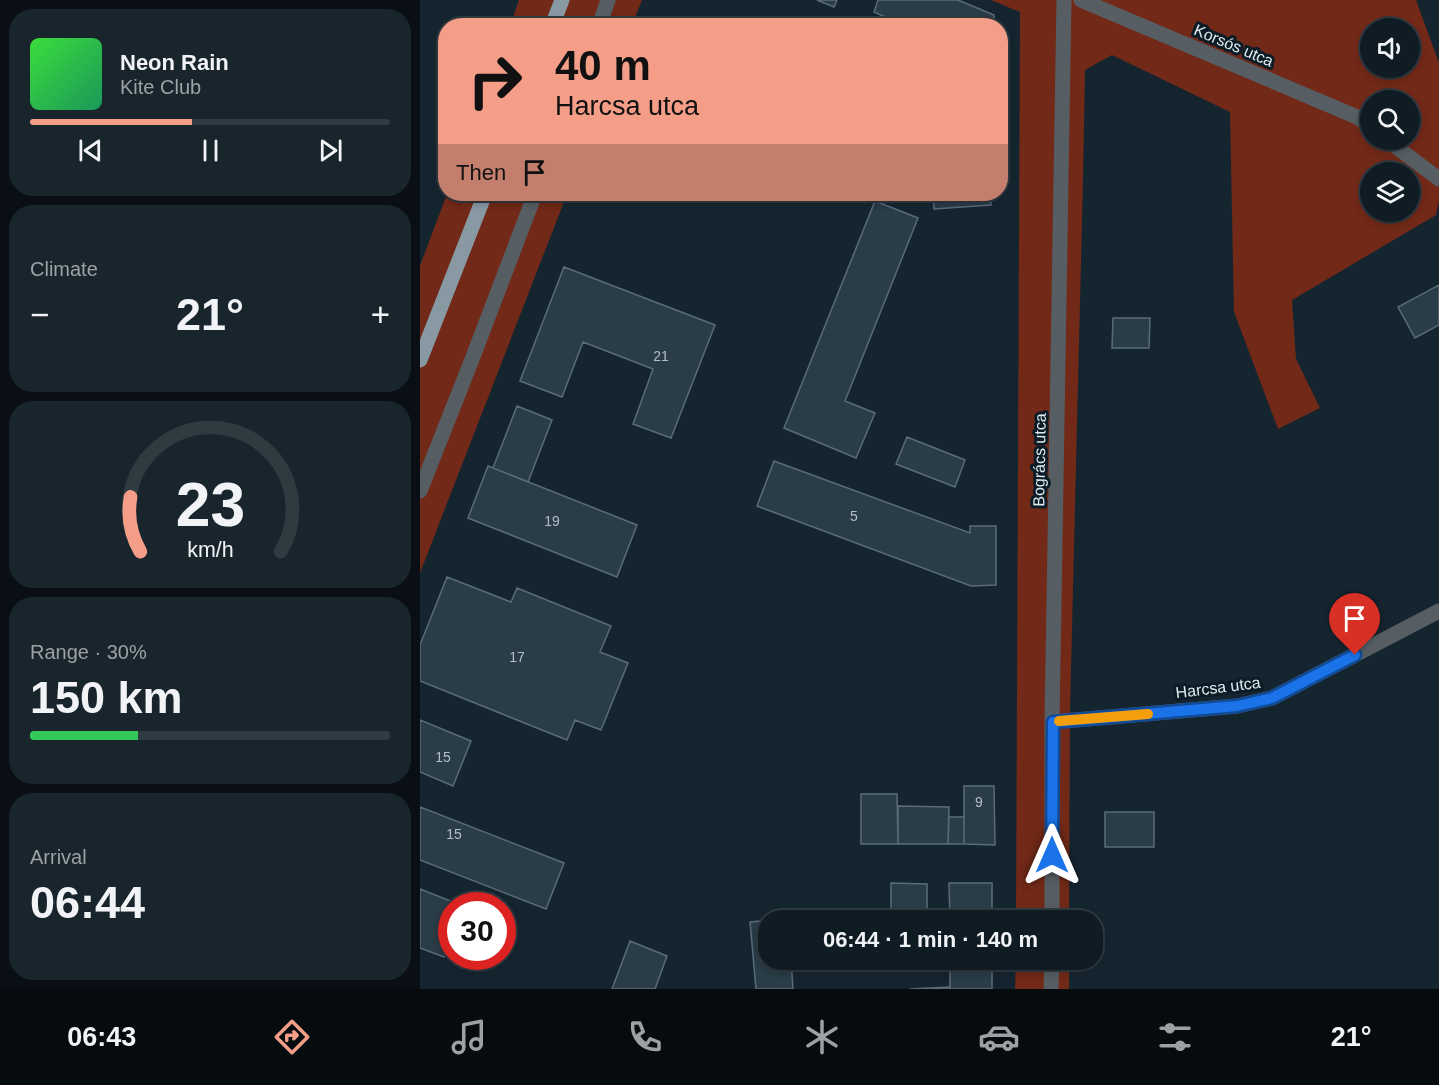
<!DOCTYPE html>
<meta charset="utf-8">
<style>
:root{--surface:#101c24;--page:#19252c;--text:#f1f3f6;--muted:#9ca1a6;--line:#303a41;--accent:#f49e88}
body{margin:0;font-family:Arial,sans-serif;background:var(--page);color:var(--text);height:100vh;display:flex;flex-direction:column;font-size:22px;white-space:nowrap}
*{box-sizing:border-box;margin:0}
p{font-size:20px;color:var(--muted)}
.icon{flex:none;width:33px;height:33px;fill:none;stroke:currentColor;stroke-width:2;stroke-linecap:round;stroke-linejoin:round}
.map{position:relative;flex:1;overflow:hidden}
.sheet{display:flex;flex-direction:column;gap:9px;padding:9px;background:#090f14;width:420px}
.sheet>*{flex:none}
.hud{position:absolute;left:18px;top:18px;width:570px;height:183px;border-radius:24px;box-shadow:0 3px 9px #0003,0 0 0 2px var(--line);background:#f49e88;color:#111;overflow:hidden}
.tools{position:absolute;left:940px;top:18px;display:grid;gap:12px}
.tools a{display:grid;place-items:center;width:60px;height:60px;border-radius:50%;background:var(--surface);box-shadow:0 3px 9px #0003,0 0 0 2px var(--line);font-size:30px}
.speed{position:absolute;left:18px;top:892px;display:flex;gap:12px;font-size:30px;font-weight:700;text-align:center}
.speed>*{display:grid;place-content:center;width:78px;height:78px;border-radius:50%;background:var(--surface);box-shadow:0 3px 9px #0003,0 0 0 2px var(--line);line-height:1}
.speed .limit{border:9px solid #d22;background:#fff;color:#111}
.pin{position:absolute;display:grid;place-items:center;width:51px;height:51px;color:#fff;margin:-62px -26px;border-radius:50% 50% 50% 0;rotate:-45deg;box-shadow:0 0 6px #0007}
.pin .icon{rotate:45deg}
.me{position:absolute;width:66px;margin:-33px;rotate:0deg;stroke-linejoin:round;filter:drop-shadow(0 0 4px #0008)}
.turn{display:flex;align-items:center;gap:21px;height:126px;padding:0 18px;font-size:27px}
.turn .icon{width:78px;height:78px;stroke-width:2.5}
.turn b{display:block;font-size:42px;line-height:51px}
.then{display:flex;align-items:center;height:57px;padding:0 18px;background:#0003;gap:12px;font-size:22px}
.big{font-size:45px;font-weight:700;line-height:1.1}
.sheet .card{flex:1;display:flex;flex-direction:column;justify-content:center;gap:9px;min-width:0;padding:0 21px;border-radius:24px;background:var(--page)}
.sheet .dial{align-items:center;gap:0}
.dial svg{height:156px;overflow:visible;fill:none;stroke:var(--line);stroke-width:7;stroke-linecap:round;text-anchor:middle}
.dial text{fill:var(--text);stroke:none}
.song{display:flex;align-items:center;gap:18px}
.cover{width:72px;height:72px;border-radius:9px;background:linear-gradient(135deg,hsl(120 70% 55%),hsl(150 70% 35%))}
.played{height:6px;border-radius:3px;background:linear-gradient(90deg,var(--accent) 45%,var(--line) 45%)}
.keys{display:flex;justify-content:space-around;direction:ltr}
.heat{display:flex;justify-content:space-between;align-items:center;font-size:33px;direction:ltr}
.charge{height:9px;border-radius:4px;background:linear-gradient(90deg,#34c759 30%,var(--line) 0)}
.trip{position:absolute;left:338px;top:910px;width:345px;height:60px;border-radius:24px;background:var(--surface);box-shadow:0 3px 9px #0003,0 0 0 2px var(--line);font-weight:700;line-height:60px;text-align:center}
.dock{display:flex;height:96px;justify-content:space-around;align-items:center;background:#060b0e;color:var(--muted)}
.dock .icon{width:42px;height:42px}
.dock .selected{color:var(--accent)}
.dock b{font-size:27px;color:var(--text)}
main{display:flex;flex:1;min-height:0}
.map>svg:first-child{display:block}
.green{fill:#722917;fill-rule:evenodd}
.building{fill:#2a3c47;stroke:#596c78;stroke-width:1.5}
.lines{fill:none;stroke-linecap:round;stroke-linejoin:round}
.minor{stroke:#565e63;stroke-width:15}
.major{stroke:#8899a4;stroke-width:15}
.route-casing{stroke:#114b97;stroke-width:15}
.route{stroke:#1a73e8;stroke-width:10}
.slow{stroke:#f59e0b;stroke-width:10}
.labels{text-anchor:middle;stroke-width:6;stroke-linejoin:round;paint-order:stroke}
.number-label{font-size:14px;fill:#b2bec6}
.street-label{font-size:16px;fill:#e0eaf1;stroke:#0b1c26}
</style>
<main>
<section class="sheet">
<div class="card">
<div class="song"><i class="cover"></i><div><b>Neon Rain</b><p>Kite Club</p></div></div>
<div class="played"></div>
<div class="keys"><svg class="icon" aria-label="previous" viewBox="0 0 24 24"><path d="M18 5L8 12l10 7zM5 5v14"/></svg><svg class="icon" aria-label="pause" viewBox="0 0 24 24"><path d="M8 5v14M16 5v14"/></svg><svg class="icon" aria-label="next" viewBox="0 0 24 24"><path d="M6 5l10 7-10 7zM19 5v14"/></svg></div>
</div>
<div class="card"><p>Climate</p>
<div class="heat"><a>−</a><b class="big">21°</b><a>+</a></div>
</div>
<div class="card dial"><svg viewBox="0 0 100 80">
<path d="M14 69A42 42 0 1 1 86 69"/>
<path d="M14 69A42 42 0 0 1 9 41" stroke="#f49e88"/>
<text x="50" y="56" font-size="32" font-weight="700">23</text>
<text x="50" y="72" font-size="11">km/h</text>
</svg></div>
<div class="card"><p>Range · 30%</p><b class="big">150 km</b><div class="charge"></div></div>
<div class="card"><p>Arrival</p><b class="big">06:44</b></div>
</section>
<div class="map">
<svg width="1019" height="989" viewBox="0 0 1019 989">
<rect width="100%" height="100%" fill="#152530"/>
<path class="green" d="M99,0H222L212,25L90,26Z
M571,0H996L1019,63V201L1016,215L872,300L876,359L900,408L858,429L814,312L810,112L692,55L665,70L663,180L650,709L649,921H596L600,12ZM951,28H990V68H951ZM951,100H990V140H951ZM951,172H990V212H951Z
M27,194H147L0,573V266Z
M596,960H649V989H595Z"/>
<path class="building" d="M397,0H417L414,7Z
M458,0H538L574,15V26H486L454,12Z
M513,194H570L571,205L514,209Z
M455,201L498,218L425,401L455,413L436,458L364,428Z
M144,267L295,325L251,438L213,424L233,369L163,342L142,397L100,381Z
M1019,285V325L995,338L978,307Z
M693,318H730L729,348H692Z
M97,406L132,420L108,482L73,468Z
M487,437L545,460L535,487L476,464Z
M354,461L550,533V526H576V585L551,586L337,506Z
M68,466L217,525L197,577L48,518Z
M27,577L91,602L97,588L191,626L180,652L208,663L181,730L155,720L147,740L0,681V645Z
M0,720L51,741L33,786L0,772Z
M544,786H574L575,845L544,844Z
M441,794H477L478,844H441Z
M478,806L529,807L528,844H478Z
M0,807L144,863L126,909L0,860Z
M685,812H734V847H685Z
M529,817H544V844H528Z
M471,883L507,884V921H471Z
M529,883H572V921H530Z
M0,889L43,906H32V938L24,957L0,948Z
M367,919L368,921H348V960H371L373,989H336L330,922Z
M210,941L247,956L235,989H192Z
M470,960H506V963L470,962Z
M530,960H572V989H530Z
M530,987V989H490Z"/>
<g class="lines">
<path class="minor" d="M661,0L937,117L951,127
M179,26L188,0
M967,140L1019,179
M0,491L51,362L115,194
M632,722L817,706L852,698L1019,611
M632,921V722L644,0
M631,989L632,960"/>
<path class="major" d="M132,26L142,0
M0,360L65,194"/>
</g>
<g class="lines">
<defs>
<path id="route" d="M632,855L633,722L817,706L852,698L935,655"/>
</defs>
<use href="#route" class="route-casing"/>
<use href="#route" class="route"/>
<path class="slow" d="M639,721L728,714"/>
</g>
<g class="labels">
<g class="number-label">
<text x="241" y="361">21</text>
<text x="434" y="521">5</text>
<text x="132" y="526">19</text>
<text x="97" y="662">17</text>
<text x="23" y="762">15</text>
<text x="559" y="807">9</text>
<text x="34" y="839">15</text>
</g>
<g class="street-label">
<text transform="translate(814 45) rotate(23)" y="6">Korsós utca</text>
<text transform="translate(619 460) rotate(-89)" y="6">Bogrács utca</text>
<text transform="translate(798 687) rotate(-7)" y="6">Harcsa utca</text>
</g>
</g>
</svg>
<div class="tools">
<a><svg class="icon" aria-label="sound" viewBox="0 0 24 24"><path d="M4 9h4l5-4v14l-5-4H4zM17 9q2 3 0 6"/></svg></a>
<a><svg class="icon" aria-label="search" viewBox="0 0 24 24"><circle cx="10" cy="10" r="6"/><path d="M15 15l6 6"/></svg></a>
<a><svg class="icon" aria-label="layers" viewBox="0 0 24 24"><path d="M12 4l9 5-9 5-9-5zM3 14l9 5 9-5"/></svg></a>
</div>
<div class="speed"><div class="limit">30</div></div>
<div class="pin" style="left:935px;top:655px;background:#d93025"><svg class="icon" aria-label="arrive" viewBox="0 0 24 24"><path d="M6 21V4h12l-3 4 3 4H6"/></svg></div>
<svg class="me" style="left:632px;top:855px" viewBox="-20 -20 40 40"><path d="M0-17L14 15 0 8-14 15z" fill="#1a73e8" stroke="#fff" stroke-width="4"/></svg>
<div class="trip">06:44 · 1 min · 140 m</div>
<div class="hud">
<div class="turn"><svg class="icon" aria-label="right" viewBox="0 0 24 24"><path d="M7 20v-9h11M14 6l5 5-5 5"/></svg><div><b>40 m</b>Harcsa utca</div></div>
<div class="then">Then<svg class="icon" aria-label="arrive" viewBox="0 0 24 24"><path d="M6 21V4h12l-3 4 3 4H6"/></svg></div>
</div>
</div>
</main>
<nav class="dock">
<b>06:43</b>
<svg class="icon selected" aria-label="directions" viewBox="0 0 24 24"><path d="M12 3l9 9-9 9-9-9zM9 14v-3h6M13 9l2 2-2 2"/></svg>
<svg class="icon" aria-label="music" viewBox="0 0 24 24"><path d="M9 18V5l10-2v13"/><circle cx="6" cy="18" r="3"/><circle cx="16" cy="16" r="3"/></svg>
<svg class="icon" aria-label="phone" viewBox="0 0 24 24"><path d="M5 4h4l2 5-3 2q2 4 5 5l2-3 5 2v4C11 20 4 13 5 4z"/></svg>
<svg class="icon" aria-label="climate" viewBox="0 0 24 24"><path d="M12 3v18M4 7l16 10M4 17L20 7"/></svg>
<svg class="icon" aria-label="car" viewBox="0 0 24 24"><path d="M5 17H2v-5l4-1 3-4h7l3 4 3 1v5h-3M9 17h6M6 11h13"/><circle cx="7" cy="17" r="2"/><circle cx="17" cy="17" r="2"/></svg>
<svg class="icon" aria-label="filters" viewBox="0 0 24 24"><path d="M4 7h16M4 17h16"/><circle cx="9" cy="7" r="2"/><circle cx="15" cy="17" r="2"/></svg>
<b>21°</b>
</nav>
